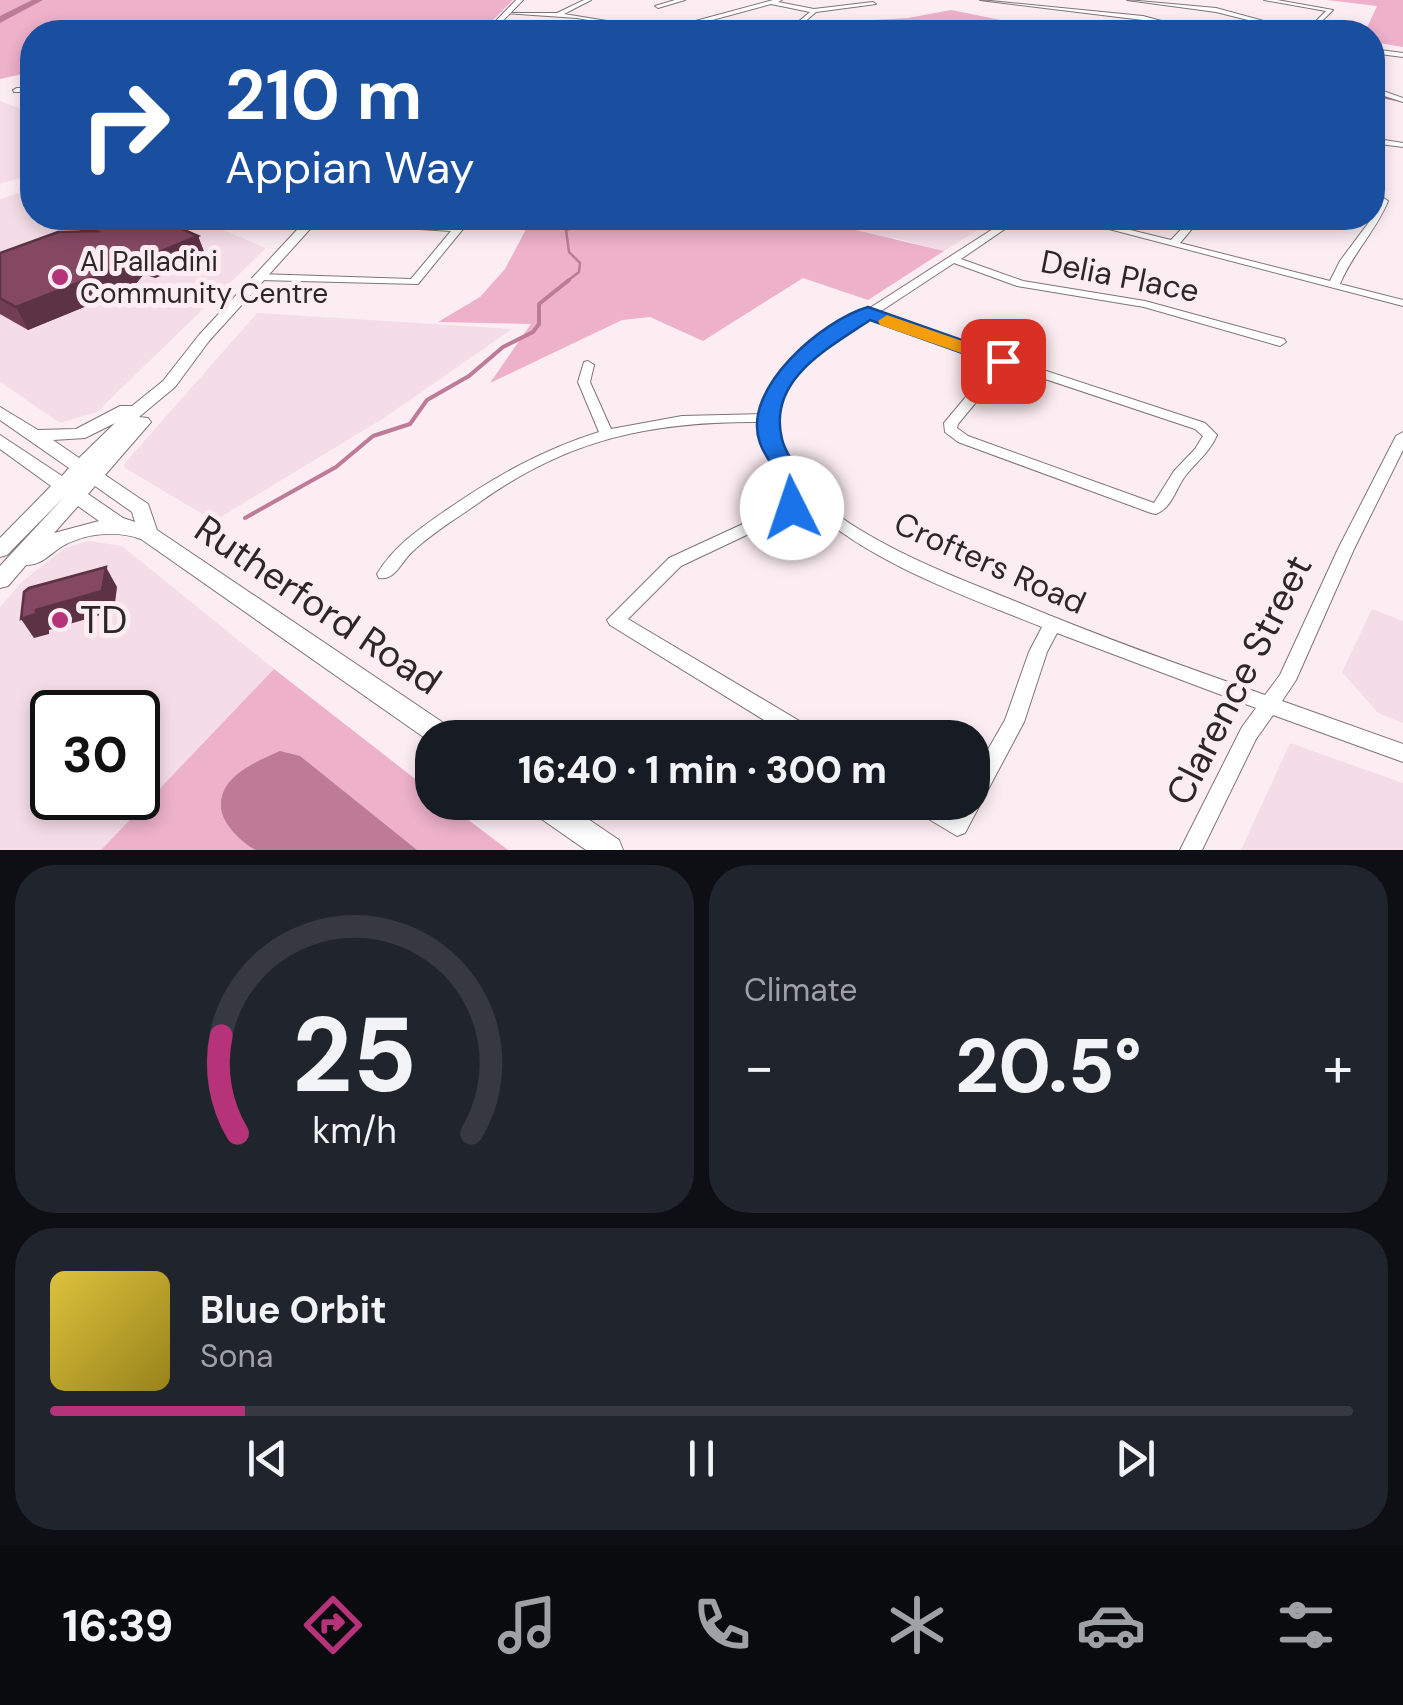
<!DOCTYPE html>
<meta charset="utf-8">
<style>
:root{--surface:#171b24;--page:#20242c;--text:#f1f3f6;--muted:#9ea1a6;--line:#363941;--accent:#b63279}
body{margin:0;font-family:"DM Sans",sans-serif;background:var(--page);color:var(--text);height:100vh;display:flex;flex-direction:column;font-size:38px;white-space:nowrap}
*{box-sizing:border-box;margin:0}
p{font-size:32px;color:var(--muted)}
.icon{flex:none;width:55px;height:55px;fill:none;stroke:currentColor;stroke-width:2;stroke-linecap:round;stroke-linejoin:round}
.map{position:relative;height:850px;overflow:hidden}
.side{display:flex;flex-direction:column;gap:15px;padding:15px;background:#0d0f14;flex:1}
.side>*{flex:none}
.top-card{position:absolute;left:20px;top:20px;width:1365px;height:210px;border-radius:40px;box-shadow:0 5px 15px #0003;background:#1a4fa0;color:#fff;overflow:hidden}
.speed{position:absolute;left:30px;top:690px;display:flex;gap:20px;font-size:50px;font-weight:700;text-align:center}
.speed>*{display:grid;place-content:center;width:130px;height:130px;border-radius:50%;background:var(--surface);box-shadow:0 5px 15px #0003;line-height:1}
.speed .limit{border:5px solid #111;border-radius:15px;background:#fff;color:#111}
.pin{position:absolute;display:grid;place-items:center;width:85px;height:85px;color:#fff;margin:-42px;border-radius:20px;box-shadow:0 5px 15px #0006}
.me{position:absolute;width:110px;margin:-55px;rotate:356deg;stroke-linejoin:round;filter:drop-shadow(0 0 8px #0008)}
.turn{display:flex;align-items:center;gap:35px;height:210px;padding:0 40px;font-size:45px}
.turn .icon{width:130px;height:130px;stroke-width:2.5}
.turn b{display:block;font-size:70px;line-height:85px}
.big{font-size:75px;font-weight:800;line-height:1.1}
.side .tile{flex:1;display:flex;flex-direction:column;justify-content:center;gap:15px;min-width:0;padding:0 35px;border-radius:40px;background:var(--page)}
.side .dial{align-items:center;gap:0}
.dial svg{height:260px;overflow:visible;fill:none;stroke:var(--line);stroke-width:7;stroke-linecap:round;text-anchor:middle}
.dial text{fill:var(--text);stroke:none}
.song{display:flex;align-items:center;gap:30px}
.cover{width:120px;height:120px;border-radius:15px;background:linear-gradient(135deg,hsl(50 70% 55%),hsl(50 70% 35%))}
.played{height:10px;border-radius:5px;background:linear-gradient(90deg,var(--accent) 15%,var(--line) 15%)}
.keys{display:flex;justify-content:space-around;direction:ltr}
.heat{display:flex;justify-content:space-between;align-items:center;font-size:55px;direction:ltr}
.side .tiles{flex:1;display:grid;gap:15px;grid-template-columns:1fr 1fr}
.tile:last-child{grid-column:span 2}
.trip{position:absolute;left:415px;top:720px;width:575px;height:100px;border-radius:40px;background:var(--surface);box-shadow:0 5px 15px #0003;font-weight:800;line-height:100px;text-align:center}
.tab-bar{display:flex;height:160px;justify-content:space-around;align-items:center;background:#090b0e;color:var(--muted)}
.tab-bar .icon{width:70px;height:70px}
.tab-bar .selected{color:var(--accent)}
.tab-bar b{font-size:45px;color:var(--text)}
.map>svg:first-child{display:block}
.built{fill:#f4dde6;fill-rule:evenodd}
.green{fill:#edb1ca}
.water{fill:#bd7b98}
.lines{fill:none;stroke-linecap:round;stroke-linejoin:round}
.stream-far1{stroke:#bd7b98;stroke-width:2.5}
.stream{stroke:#bd7b98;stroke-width:4}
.river{fill:#bd7b98;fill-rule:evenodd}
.minor-casing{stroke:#807479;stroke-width:2}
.major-casing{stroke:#807479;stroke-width:2}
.minor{fill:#fff;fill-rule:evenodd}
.major{fill:#fff;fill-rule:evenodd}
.wall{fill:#723e55}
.shaded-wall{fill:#5c3245}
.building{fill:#844863;stroke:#5c3245;stroke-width:2.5}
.route{fill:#1a73e8;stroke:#114b97;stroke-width:2.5}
.slow{fill:#f59e0b}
.poi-dot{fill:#b63279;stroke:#fcedf3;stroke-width:4}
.labels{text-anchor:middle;stroke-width:10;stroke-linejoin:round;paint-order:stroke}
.far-poi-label{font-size:28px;fill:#2d2729;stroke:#fcedf3;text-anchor:start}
.street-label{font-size:32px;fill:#2d2729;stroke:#fcedf3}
.near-street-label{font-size:38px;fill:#2d2729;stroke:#fcedf3}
.near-poi-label{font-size:38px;fill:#2d2729;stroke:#fcedf3;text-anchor:start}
</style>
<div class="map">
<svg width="1403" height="850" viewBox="0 0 1403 850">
<rect width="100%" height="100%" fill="#fcedf3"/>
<path class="built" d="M0,101L32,113V174L0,184Z
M32,189V218H194L266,248L97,412L60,423L0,382V199Z
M810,218H997L944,251L895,238L884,240Z
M257,313L512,329L384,418L214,521L125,468L124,464Z
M88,541L122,546L274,669L101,850H0V607L24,580L65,548ZM52,712H138V798H52Z
M1372,609L1403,621V723L1378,713L1342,672Z
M1290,743L1403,783V850H1241Z"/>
<path class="green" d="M0,0H513L481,32H32V72L0,79Z
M1327,0H1403V47L1373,42L1372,32H1365L1377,6Z
M951,10L1011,22L1066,24L1125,32H831L855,21L908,18Z
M532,218H810L835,225L848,218H869L851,229L944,251L868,300L803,278L703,341L650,317L622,320L490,383L531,324L438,322L480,297L505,269Z
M274,669L432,792V802L446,803L508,850H101Z"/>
<path class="water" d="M280,751L300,756L417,850C397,850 265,850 256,850C242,843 220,822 221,805C221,775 256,762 280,751Z"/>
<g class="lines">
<path class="stream-far1" d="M884,32C935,18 995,29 1047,32
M1372,95L1403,101
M566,282L579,272L580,263L569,252L566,230C588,222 610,234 630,218"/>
<path class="stream" d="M245,518L336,467L373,436L410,424L427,400L469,376L503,347L533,332L539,324V304L569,280"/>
<path class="river" d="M32,0H43L0,23V16Z"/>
<defs>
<path id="minor" d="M584,0H591L564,14L662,30L773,0H782L778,2L814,9L873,2L876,4L816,12L802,24L777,32H769L798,22L810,12L771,4L668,32H655L577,18L505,13H557Z
M675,0H685L658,8L655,6Z
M980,0L1143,16L1202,32H1194L1143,20Z
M1127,0L1216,8L1275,24L1272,26L1216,12Z
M1264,0H1277L1333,10L1317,26L1213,32L1315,22L1326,11Z
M1372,49L1403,53V57L1372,53Z
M1372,87L1403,98V102L1372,92Z
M17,88H32V92H14L13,90Z
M1372,138L1403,143V147L1372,143Z
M1372,190L1388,201C1376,231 1352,254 1340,284L1403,300V306L1067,218H1082L1171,240L1192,218H1201L1180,243L1330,281L1340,261L1372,218L1378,202L1372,198Z
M360,218L456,225L462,218H472L418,284L259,280L254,277L259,274L411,279L451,231L388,227Z
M1010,218H1021L961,259L1023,281L1145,301L1284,339L1286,342L1280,346L1144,307L1017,286L954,263L878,313L1007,358L1205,423L1217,435C1210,452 1197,461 1186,475C1175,489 1173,507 1156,514L1151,513L958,442L945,432L944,423L995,362L870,318C853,329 837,340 820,351C814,355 806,359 801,364C792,372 786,386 782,397C741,503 945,572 1017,602C1098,636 1182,666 1265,695L1280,675L1338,549L1396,436L1403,432V450L1354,549L1296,680L1282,701L1403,744V762L1273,715L1256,739L1202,850H1180L1242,727L1256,708L1057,633L1047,652L1024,722L965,833L957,836L912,809L909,802H938L953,812L958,802H972V777L1005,720L1029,652L1042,627C962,595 873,564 808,506L681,566L628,619L818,732L821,738H793L610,625L607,620L669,558L799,498C780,476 763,452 762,422C654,421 569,438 480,502C457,518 432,533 412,552C401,562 395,581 379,578L377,574C394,546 419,529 445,511C494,477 542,450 599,432L578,382L584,362L588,361L594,365L590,382L611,429L682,416L764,414L772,390L792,358ZM1006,366L1195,429L1203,436L1195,449L1174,471L1154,503L968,436L957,428L958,424Z"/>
<path id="major" d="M516,0H523L492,32H485Z
M308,218H320L209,341L175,387L139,417L148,418L151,422L105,475L148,504L157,530L454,730L457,738H432V743L141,539C116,530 84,533 61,547C49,555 40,566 26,565L8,586L0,588V566L65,496L7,555L0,557V538L51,486L0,449V435L62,476L69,468L0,420V407L38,430L76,429L120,406H132L163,381L199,335ZM115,423L79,458L53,440L85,438ZM95,486L132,512L135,522L123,518L88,494ZM78,506L99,521L54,533Z
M527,802H563L619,840L623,850H586L530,811Z"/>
</defs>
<use href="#minor" class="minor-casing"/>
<use href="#major" class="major-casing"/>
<use href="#minor" class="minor"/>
<use href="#major" class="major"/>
</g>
<path class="wall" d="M76,220L198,236L206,257L155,278L144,274L133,287L28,330L0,314V253L80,231Z"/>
<path class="shaded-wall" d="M198,236L206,257L155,278L147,257Z
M135,253L144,274L133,287L28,330L16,307Z
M106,567L117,587L114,611L49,630V634L34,638L21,619Z"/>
<path class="building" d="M83,218H157L198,236L147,257L135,253L124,265L16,307L0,298V253L58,232L97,231L76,220Z
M106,567L102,591L36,610V614L21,619L24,592L29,588Z"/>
<path class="route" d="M868,307L1010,357L1013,361L1003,367L996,365L870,320C829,348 767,379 782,439C787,460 810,482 821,500L801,514H783L779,508L794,497C783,480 767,462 760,443C740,389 823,320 868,307Z"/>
<path class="slow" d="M887,315L971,344L974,348L964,354L880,325L878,321Z"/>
<g class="poi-dot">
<circle cx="60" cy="277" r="10"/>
<circle cx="60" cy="620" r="10"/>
</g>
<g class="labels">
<g class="far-poi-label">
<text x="80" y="271">Al Palladini<tspan x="80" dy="32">Community Centre</tspan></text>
</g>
<g class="street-label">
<text transform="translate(1120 276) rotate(11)" y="11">Delia Place</text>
<text transform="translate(990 563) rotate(24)" y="11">Crofters Road</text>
</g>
<g class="near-street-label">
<text transform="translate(318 605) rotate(34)" y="13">Rutherford Road</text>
<text transform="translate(1239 680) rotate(-63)" y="13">Clarence Street</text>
</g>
<g class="near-poi-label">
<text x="80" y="633">TD</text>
</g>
</g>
</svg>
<div class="speed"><div class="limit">30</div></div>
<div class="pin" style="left:1003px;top:361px;background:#d93025"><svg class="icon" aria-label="arrive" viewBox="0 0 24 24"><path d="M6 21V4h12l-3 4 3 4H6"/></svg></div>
<svg class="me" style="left:792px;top:508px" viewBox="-20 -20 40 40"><circle r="19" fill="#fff"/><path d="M0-13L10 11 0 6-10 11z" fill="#1a73e8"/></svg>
<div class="trip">16:40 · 1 min · 300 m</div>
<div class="top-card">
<div class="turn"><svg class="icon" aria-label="right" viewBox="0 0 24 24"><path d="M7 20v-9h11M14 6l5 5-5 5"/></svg><div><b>210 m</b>Appian Way</div></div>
</div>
</div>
<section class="side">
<div class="tiles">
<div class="tile dial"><svg viewBox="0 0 100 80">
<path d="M14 69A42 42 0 1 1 86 69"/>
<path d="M14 69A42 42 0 0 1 9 39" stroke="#b63279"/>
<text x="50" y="56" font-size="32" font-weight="700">25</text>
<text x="50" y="72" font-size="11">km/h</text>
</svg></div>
<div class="tile"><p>Climate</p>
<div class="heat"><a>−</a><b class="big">20.5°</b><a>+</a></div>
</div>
<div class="tile">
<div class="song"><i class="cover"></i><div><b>Blue Orbit</b><p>Sona</p></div></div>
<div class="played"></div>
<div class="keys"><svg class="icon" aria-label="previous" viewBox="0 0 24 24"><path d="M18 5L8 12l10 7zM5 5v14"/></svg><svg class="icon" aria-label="pause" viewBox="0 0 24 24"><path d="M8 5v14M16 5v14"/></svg><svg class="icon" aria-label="next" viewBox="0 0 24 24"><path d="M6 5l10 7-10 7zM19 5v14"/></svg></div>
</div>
</div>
</section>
<nav class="tab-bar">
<b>16:39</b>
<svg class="icon selected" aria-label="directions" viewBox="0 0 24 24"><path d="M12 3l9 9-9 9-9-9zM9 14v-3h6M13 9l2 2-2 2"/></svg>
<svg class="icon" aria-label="music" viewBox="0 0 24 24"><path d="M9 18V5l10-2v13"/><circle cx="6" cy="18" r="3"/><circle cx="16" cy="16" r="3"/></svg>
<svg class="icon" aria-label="phone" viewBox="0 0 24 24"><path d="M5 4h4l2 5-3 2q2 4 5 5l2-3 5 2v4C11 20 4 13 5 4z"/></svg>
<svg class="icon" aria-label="climate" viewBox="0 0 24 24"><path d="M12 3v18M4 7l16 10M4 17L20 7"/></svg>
<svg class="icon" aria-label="car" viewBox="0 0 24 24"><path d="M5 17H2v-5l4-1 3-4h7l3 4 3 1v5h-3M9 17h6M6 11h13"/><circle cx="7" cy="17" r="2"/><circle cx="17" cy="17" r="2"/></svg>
<svg class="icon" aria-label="filters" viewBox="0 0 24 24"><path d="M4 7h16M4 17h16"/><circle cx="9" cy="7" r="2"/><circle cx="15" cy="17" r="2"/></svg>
</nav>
